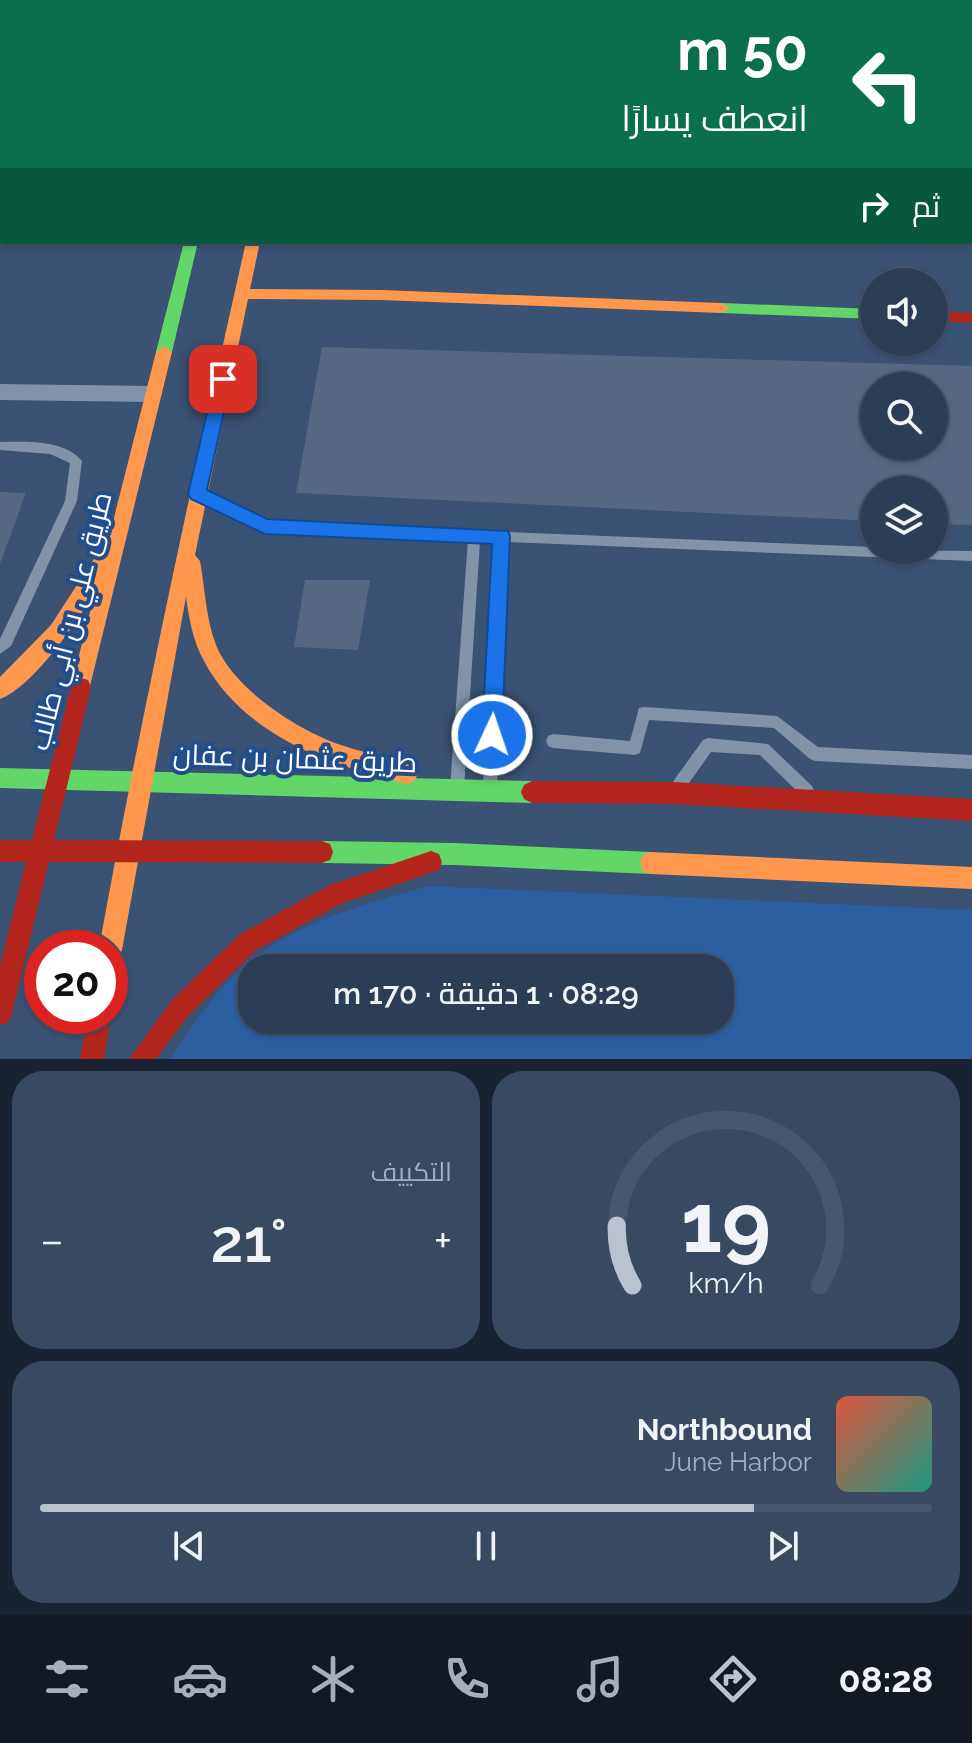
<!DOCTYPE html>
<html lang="ar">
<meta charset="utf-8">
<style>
:root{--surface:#2c3e57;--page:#384961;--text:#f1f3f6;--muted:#a6aeba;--line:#48576d;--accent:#bac2ce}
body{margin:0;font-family:Raleway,Cairo,sans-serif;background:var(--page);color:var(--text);direction:rtl;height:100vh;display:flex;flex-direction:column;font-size:30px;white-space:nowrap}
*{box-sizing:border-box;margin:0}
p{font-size:26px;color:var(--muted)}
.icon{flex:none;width:44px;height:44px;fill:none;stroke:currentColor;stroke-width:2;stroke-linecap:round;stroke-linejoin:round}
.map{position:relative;height:1059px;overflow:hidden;direction:ltr}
.drawer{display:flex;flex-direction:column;gap:12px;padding:12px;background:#182230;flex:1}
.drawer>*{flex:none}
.banner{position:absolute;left:0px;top:0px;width:972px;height:244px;box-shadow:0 2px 6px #0004,0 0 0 2px var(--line);direction:rtl;background:#0b6e4f;color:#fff;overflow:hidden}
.tools{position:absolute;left:860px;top:268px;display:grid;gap:16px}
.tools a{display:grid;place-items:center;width:88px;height:88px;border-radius:50%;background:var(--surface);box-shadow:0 2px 6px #0004,0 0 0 2px var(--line);font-size:40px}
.speed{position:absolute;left:24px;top:930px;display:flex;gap:16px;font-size:40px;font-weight:700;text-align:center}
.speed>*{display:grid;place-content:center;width:104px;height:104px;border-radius:50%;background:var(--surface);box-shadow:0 2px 6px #0004,0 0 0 2px var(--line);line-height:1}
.speed .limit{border:12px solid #d22;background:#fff;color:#111}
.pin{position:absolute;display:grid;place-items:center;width:68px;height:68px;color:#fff;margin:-34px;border-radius:16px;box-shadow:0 4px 12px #0006}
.me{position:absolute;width:88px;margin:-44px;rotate:3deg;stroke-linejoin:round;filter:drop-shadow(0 0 6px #0008)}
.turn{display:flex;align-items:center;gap:28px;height:168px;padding:0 32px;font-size:36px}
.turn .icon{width:104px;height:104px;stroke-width:2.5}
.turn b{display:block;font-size:56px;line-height:68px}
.then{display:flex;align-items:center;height:76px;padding:0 32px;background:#0003;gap:16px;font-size:30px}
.big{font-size:60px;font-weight:600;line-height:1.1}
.drawer .tile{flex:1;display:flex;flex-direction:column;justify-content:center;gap:12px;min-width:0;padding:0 28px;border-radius:32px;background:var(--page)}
.drawer .dial{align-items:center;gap:0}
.dial svg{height:208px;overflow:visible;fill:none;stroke:var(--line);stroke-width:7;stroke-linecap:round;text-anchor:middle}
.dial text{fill:var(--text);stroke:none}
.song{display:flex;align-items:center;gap:24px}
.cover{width:96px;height:96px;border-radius:12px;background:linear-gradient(135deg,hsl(10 70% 55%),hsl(170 70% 35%))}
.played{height:8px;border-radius:4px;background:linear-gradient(90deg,var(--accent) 80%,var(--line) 80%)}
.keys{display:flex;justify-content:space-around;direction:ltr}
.heat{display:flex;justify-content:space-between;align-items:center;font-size:44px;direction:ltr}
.drawer .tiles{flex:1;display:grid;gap:12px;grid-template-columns:1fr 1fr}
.tile:last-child{grid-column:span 2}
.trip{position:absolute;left:238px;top:954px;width:496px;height:80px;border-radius:32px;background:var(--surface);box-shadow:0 2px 6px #0004,0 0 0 2px var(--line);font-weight:600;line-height:80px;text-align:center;direction:rtl}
.tabs{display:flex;height:128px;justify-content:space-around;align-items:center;background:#121923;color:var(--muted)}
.tabs .icon{width:56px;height:56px}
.tabs .active{color:var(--accent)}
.tabs b{font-size:36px;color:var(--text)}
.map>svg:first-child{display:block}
.green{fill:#2d5e9f;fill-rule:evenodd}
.building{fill:#546883;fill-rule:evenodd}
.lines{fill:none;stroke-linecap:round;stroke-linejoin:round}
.lane{fill:#8193a9;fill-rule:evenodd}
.street{fill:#8193a9;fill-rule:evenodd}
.fast{fill:#63d668;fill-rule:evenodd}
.slow{fill:#ff974d;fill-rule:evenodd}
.jam{fill:#b3261e;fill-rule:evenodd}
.route{fill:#1a73e8;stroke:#114b97;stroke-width:2}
.labels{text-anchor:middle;stroke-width:8;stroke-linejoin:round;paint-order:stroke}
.street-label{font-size:28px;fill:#fff;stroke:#224e8d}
</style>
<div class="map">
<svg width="972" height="1059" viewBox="0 0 972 1059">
<rect width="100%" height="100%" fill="#3a5274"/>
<path class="green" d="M428,886L972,910V1059H170C194,1023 221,981 257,956C308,919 369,903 428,886ZM252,968H720V1020H252Z"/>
<path class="building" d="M322,347L972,366V525L934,524V490H874V521L296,493ZM874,386H934V446H874Z
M0,492L26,493L0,564Z
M305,580H370L358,650L294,647Z"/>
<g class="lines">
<path class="lane" d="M943,0H951L952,2H944Z
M970,47H972V55H970Z
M0,442C26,442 63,439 82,461L77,501L11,646L0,654V639L65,501L70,463L50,454L0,450Z
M199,490L266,522L874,547V550L972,551V561L507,542L497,785L495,790L490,792L485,790L483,785L495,542L480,541L464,788L462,793L457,795L452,793L450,788L468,540L265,532L195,498L193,495L195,492Z
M644,707L777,716L818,747L972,755V769L815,761L810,759L774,728L649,720L640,753L635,755L553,748L548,746L546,741L548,736L553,734L630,741L639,708Z
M708,738L768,744L812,786L814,791L812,796L807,798L802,796L760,755L711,752L684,790L679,792L674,790L672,785L674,780L703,740Z"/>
<path class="street" d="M121,0H137L120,2Z
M2,57V67L0,68V58Z
M0,216H2L0,231Z
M0,384L151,386L159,388L162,394L159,400L151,402L0,400Z"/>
<path class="fast" d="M184,242H198L172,352L164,358L156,352Z
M721,303L874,309V319L721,313L713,308Z
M0,768L532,781L540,785L543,792L540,799L532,803L0,788Z
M322,841L454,843L651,852L659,855L662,863L659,871L651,874L454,865L322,863L314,860L311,852L314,844Z"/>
<path class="slow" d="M248,0H260L247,2Z
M297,0H309V2H297Z
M246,242H260L250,289L381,290L721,303L729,308L721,313L381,300L248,299L195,555L200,561C205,589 206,619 216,645C233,688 296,729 338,744C363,753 390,757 414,767L418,774L414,781L407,784C331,766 243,735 204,661C193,641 189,619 186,597L122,950L118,958L110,962V948H99C142,711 193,477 246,242Z
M164,346L172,352L88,694L81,696L74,694L71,687L95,592C77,622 33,687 0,699V677L51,625L97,554L105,553L156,352Z
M651,852L972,867V889L651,874L643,871L640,863L643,855Z"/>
<path class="jam" d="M934,311L972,313V323L934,321Z
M81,678L88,680L91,687L54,840L322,841L330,844L333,852L330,860L322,863L49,862L12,1013L9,1022L0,1025V966L26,862H0V840H32L71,687L74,680Z
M532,781L673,782L972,799V821L673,804L532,803L524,799L521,792L524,785Z
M431,851L439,854L442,862L439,870L343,903L256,950L188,1016L156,1059H129L172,1000L240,934L330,885Z
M110,1013L111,1016L104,1059H80L87,1016H110Z"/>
</g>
<path class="route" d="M223,373L231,379L207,490L267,519L508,531L510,536L502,735L499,742L492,745L485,742L482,735L492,544L265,534L191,499L188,494L215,379Z"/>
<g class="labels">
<g class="street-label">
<text transform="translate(70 621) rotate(-76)" y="10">طريق علي بن أبي طالب</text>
<text transform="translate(295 758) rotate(2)" y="10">طريق عثمان بن عفان</text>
</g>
</g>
</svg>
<div class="tools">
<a><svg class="icon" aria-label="sound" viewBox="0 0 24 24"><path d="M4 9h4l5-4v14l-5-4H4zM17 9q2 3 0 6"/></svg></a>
<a><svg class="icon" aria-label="search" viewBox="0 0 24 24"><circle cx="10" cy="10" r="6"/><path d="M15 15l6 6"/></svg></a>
<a><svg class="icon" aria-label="layers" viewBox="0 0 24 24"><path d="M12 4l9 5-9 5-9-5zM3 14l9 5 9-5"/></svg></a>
</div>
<div class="speed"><div class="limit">20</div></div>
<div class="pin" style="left:223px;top:379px;background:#d93025"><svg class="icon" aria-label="arrive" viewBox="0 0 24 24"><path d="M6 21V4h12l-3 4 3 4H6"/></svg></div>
<svg class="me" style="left:492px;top:735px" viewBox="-20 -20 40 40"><circle r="17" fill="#1a73e8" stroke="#fff" stroke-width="3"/><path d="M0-11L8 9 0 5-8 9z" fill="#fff"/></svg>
<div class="trip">08:29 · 1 دقيقة · 170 m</div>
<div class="banner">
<div class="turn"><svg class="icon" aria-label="left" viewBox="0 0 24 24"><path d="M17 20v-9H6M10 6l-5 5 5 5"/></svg><div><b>50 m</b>انعطف يسارًا</div></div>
<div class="then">ثم<svg class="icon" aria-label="right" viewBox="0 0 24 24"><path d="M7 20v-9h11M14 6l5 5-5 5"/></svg></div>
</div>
</div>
<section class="drawer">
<div class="tiles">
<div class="tile dial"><svg viewBox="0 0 100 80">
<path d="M14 69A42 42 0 1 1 86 69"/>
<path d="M14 69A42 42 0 0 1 8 46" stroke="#bac2ce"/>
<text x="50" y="56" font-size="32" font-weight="700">19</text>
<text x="50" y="72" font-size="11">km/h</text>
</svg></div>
<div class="tile"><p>التكييف</p>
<div class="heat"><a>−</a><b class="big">21°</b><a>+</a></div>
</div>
<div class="tile">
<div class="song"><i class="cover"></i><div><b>Northbound</b><p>June Harbor</p></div></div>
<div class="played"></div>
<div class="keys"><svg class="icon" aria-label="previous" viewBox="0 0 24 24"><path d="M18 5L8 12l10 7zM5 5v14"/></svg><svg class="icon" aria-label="pause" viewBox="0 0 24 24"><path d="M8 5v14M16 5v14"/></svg><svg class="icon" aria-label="next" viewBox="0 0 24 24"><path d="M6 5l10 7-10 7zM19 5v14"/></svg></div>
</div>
</div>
</section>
<nav class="tabs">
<b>08:28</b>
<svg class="icon active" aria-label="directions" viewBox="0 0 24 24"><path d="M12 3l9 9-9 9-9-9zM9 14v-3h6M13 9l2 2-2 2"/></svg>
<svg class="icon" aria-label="music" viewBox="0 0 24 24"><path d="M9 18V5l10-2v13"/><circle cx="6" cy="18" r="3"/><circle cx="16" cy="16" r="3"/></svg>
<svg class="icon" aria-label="phone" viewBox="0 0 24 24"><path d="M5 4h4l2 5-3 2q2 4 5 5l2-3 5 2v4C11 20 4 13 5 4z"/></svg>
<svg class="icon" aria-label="climate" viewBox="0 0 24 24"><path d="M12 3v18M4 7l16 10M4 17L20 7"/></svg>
<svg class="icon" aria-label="car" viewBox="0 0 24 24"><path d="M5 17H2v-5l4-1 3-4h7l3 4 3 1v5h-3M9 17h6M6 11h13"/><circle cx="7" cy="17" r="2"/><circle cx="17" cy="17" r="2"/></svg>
<svg class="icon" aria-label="filters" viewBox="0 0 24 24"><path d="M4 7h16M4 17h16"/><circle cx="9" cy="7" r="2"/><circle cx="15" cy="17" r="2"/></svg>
</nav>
